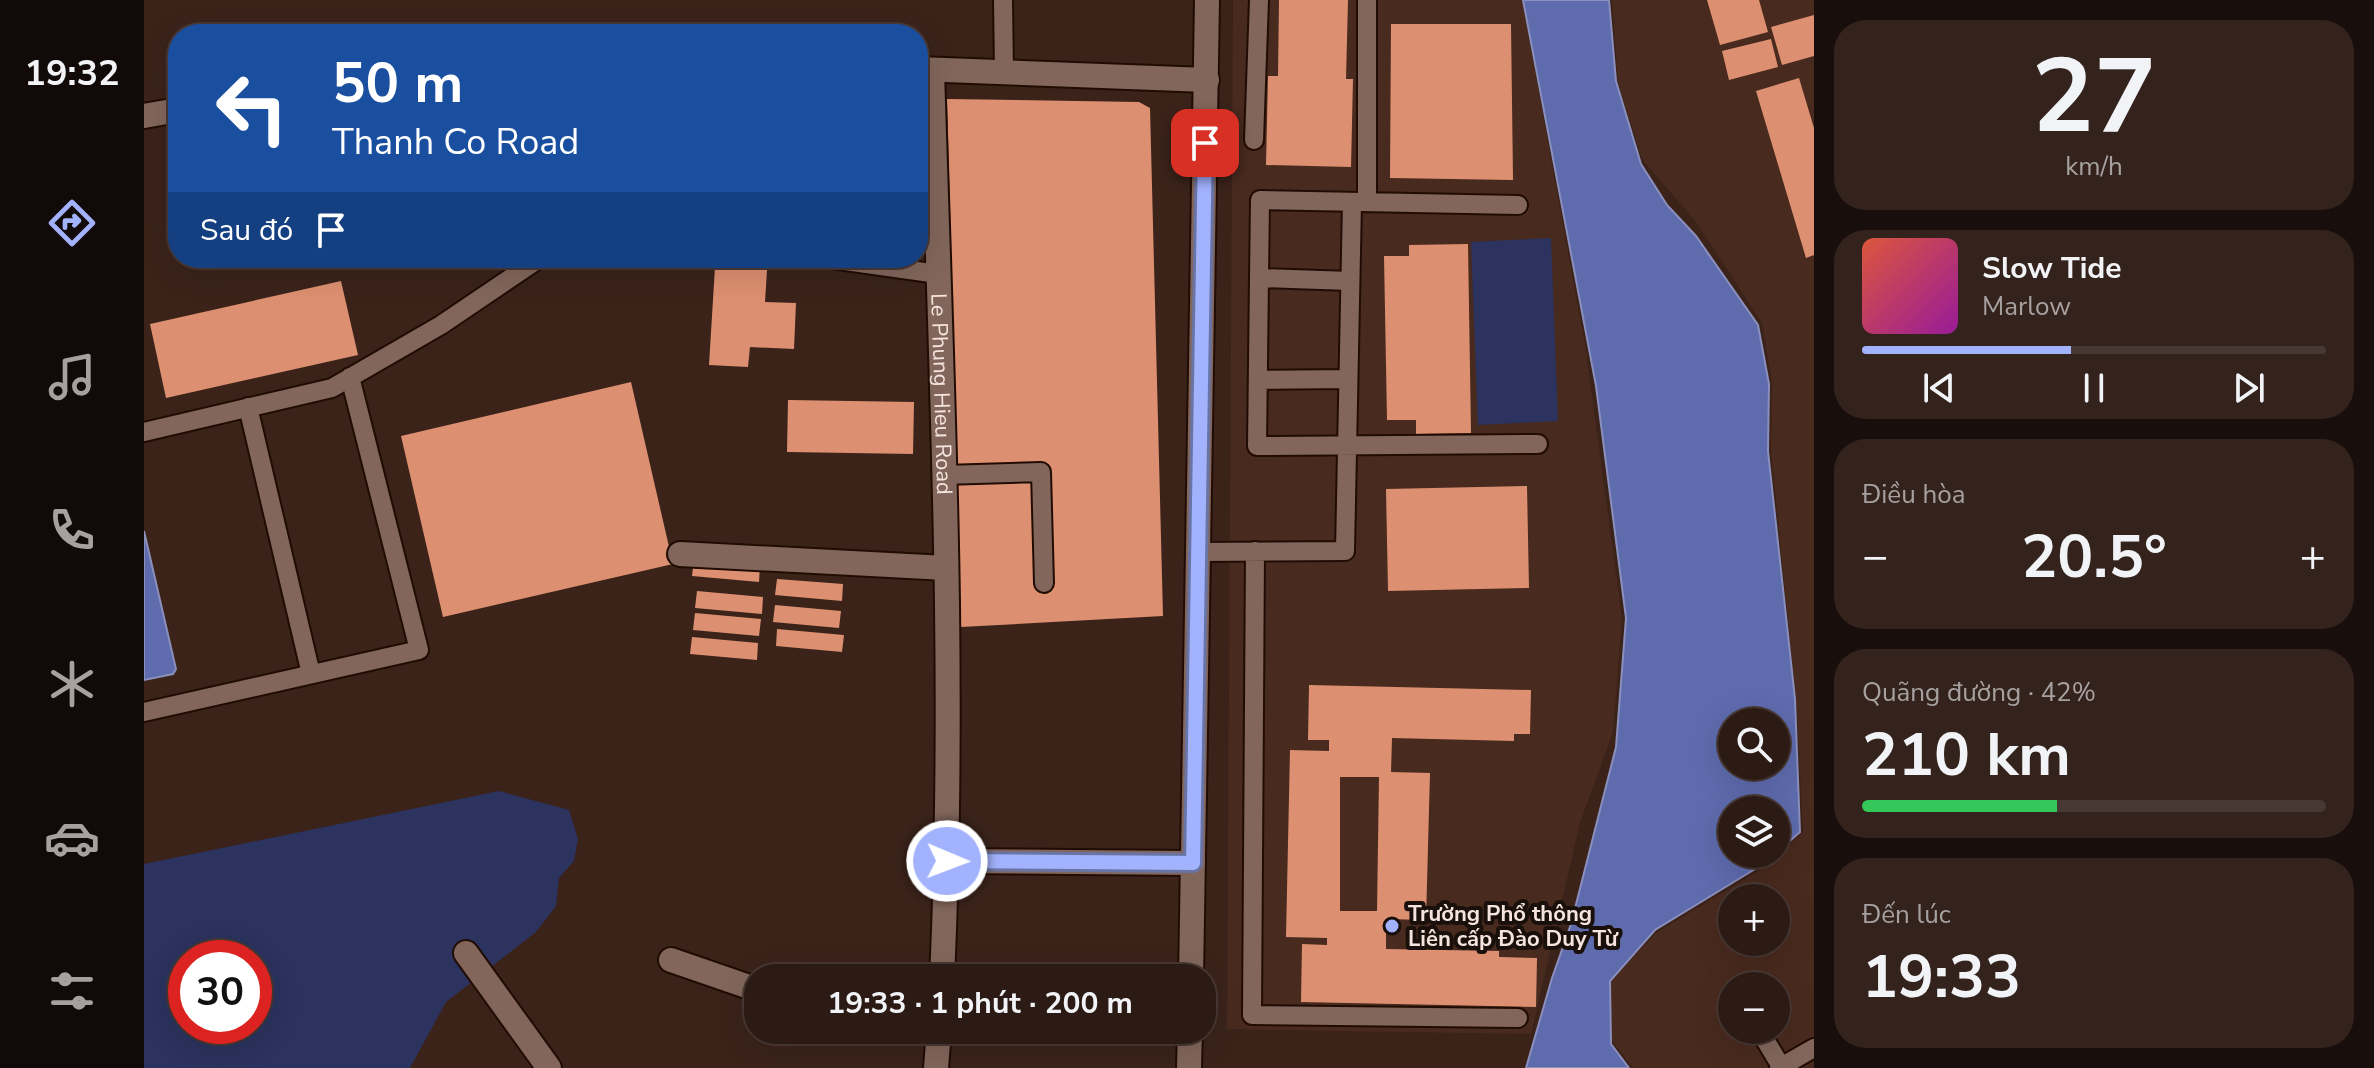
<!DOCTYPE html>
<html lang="vi">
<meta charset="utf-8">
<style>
:root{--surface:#2c1a14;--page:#34231d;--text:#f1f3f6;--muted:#a6a1a0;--line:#483834;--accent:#a2b2fd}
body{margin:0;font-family:"Nunito Sans",sans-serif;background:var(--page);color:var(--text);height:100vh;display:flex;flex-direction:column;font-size:30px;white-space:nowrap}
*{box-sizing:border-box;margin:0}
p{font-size:26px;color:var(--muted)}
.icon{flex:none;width:44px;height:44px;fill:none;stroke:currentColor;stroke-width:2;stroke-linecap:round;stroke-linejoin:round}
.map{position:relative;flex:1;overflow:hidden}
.panel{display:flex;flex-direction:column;gap:20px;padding:20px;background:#180e0b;width:560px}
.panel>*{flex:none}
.top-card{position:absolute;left:24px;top:24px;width:760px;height:244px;border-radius:32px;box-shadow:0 8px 32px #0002,0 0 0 2px var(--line);background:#1a4fa0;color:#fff;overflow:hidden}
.buttons{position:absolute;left:1574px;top:708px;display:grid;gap:16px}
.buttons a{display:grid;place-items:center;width:72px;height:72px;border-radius:50%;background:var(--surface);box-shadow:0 8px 32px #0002,0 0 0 2px var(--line);font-size:40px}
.speed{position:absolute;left:24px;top:940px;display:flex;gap:16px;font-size:40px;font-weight:700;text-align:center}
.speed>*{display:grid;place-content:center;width:104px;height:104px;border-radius:50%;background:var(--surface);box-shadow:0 8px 32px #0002,0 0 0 2px var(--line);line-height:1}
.speed .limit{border:12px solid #d22;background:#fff;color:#111}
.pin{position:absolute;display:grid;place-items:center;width:68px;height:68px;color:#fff;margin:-34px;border-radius:16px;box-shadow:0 4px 12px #0006}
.me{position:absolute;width:88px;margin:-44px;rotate:91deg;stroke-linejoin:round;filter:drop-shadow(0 0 6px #0008)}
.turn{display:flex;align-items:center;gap:28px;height:168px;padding:0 32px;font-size:36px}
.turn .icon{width:104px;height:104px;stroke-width:2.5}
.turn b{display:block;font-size:56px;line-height:68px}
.then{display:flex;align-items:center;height:76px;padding:0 32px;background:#0003;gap:16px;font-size:30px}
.big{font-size:60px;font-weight:700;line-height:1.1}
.panel .tile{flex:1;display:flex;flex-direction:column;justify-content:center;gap:12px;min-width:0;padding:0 28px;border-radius:32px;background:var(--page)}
.panel .dial{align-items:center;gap:0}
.dial b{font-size:104px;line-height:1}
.song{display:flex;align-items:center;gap:24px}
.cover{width:96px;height:96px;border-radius:12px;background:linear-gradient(135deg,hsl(10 70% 55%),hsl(300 70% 35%))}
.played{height:8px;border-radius:4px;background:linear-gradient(90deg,var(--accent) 45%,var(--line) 45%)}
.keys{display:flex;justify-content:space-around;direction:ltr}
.heat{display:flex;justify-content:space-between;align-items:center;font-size:44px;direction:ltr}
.charge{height:12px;border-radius:6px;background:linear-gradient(90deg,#34c759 42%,var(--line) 0)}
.trip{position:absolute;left:600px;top:964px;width:472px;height:80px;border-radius:32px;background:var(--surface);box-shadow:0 8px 32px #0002,0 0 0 2px var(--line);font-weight:700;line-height:80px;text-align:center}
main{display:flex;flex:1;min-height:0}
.menu{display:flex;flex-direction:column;width:144px;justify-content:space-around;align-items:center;background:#120a08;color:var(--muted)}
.menu .icon{width:56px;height:56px}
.menu .on{color:var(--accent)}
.menu b{font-size:36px;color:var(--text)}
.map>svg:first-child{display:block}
.built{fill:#492a1e;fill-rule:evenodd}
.green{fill:#2b335e;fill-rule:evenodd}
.water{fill:#5e6bad;stroke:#8b8fbc;stroke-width:2;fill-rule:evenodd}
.building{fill:#dd9071;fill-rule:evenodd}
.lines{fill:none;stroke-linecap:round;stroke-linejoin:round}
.lane-casing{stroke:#210c04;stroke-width:22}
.street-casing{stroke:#210c04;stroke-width:28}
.secondary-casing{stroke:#210c04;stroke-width:28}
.lane{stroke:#82665b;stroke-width:18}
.street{stroke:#82665b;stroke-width:24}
.secondary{stroke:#82665b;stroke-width:24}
.route-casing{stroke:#6974a4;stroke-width:20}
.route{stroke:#a2b2fd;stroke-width:14}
.poi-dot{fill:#a2b2fd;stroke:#1a100b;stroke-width:3}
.labels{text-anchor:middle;stroke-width:8;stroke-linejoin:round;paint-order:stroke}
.street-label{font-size:22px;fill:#f5e4de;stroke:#1a100b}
.poi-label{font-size:22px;font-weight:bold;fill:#f5e4de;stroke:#1a100b;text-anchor:start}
</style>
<main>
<nav class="menu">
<b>19:32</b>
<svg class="icon on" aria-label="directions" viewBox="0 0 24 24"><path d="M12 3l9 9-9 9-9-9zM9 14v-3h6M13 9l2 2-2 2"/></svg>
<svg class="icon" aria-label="music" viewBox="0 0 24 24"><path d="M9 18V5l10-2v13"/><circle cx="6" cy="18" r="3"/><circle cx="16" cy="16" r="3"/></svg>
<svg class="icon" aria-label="phone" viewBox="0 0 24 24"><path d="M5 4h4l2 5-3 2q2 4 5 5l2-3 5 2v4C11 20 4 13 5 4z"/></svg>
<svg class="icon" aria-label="climate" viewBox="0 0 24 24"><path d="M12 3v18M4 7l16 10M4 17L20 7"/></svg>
<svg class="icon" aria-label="car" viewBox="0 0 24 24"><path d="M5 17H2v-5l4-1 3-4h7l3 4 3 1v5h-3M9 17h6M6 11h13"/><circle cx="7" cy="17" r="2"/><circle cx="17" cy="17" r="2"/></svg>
<svg class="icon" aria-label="filters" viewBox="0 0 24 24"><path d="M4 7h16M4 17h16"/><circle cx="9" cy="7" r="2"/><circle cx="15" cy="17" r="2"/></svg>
</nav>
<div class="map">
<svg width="1670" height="1068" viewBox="0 0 1670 1068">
<rect width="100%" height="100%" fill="#3b231a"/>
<path class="built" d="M1089,0H1378L1442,351L1478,618L1469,732L1436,823L1387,1034L1083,1029Z
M1468,0H1670V1068H1489L1466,1038V982L1512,933L1616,870L1659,832L1652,700L1627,450L1628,383L1618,323L1553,223L1498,159L1474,82ZM1588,898H1632V942H1588ZM1588,986H1632V1030H1588Z"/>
<path class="green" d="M1407,238L1414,421L1334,425L1327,242Z
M355,791L425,810L434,839L430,861L415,878L412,906L392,932L302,1002L266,1068H0V864ZM42,958H110V1026H42Z"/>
<path class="water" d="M1379,0H1465L1472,81L1497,164L1523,205L1552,236L1614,325L1625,384L1624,451L1651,699L1656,832L1632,853V810H1588V854H1630L1616,866L1511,930L1466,981L1467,1044L1485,1068H1382L1408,978L1427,924L1472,747L1482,618L1452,386ZM1588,722H1632V766H1588Z
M0,531L32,669L29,674L0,680Z"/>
<path class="building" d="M1135,0H1204L1202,79H1209L1207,167L1122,165L1124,76H1134Z
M1563,0H1615L1624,32L1576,45Z
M1670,15V56L1638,65L1627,27Z
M1247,24H1367L1369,180L1246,178Z
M1627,39L1634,67L1585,80L1578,51Z
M1655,78L1670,128V255L1662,258L1612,91Z
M803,99L995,102L1006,108L1019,616L817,627Z
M1324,244L1327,433L1272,434V420H1243L1240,256H1265V245Z
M571,267L623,270L621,302L652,303L650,349L606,347L604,367L565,365Z
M197,281L214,355L22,398L6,324Z
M487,382L529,564L299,617L257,436Z
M644,400L770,402L769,454L643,452Z
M1383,486L1385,588L1244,591L1242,489Z
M550,559L616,565L615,582L548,576Z
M633,579L699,584L698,601L631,595Z
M553,591L619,597L618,614L551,608Z
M631,605L697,611L695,628L629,622Z
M551,613L617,619L615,636L549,630Z
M633,629L700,635L698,652L632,646Z
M548,637L614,643L613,660L546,654Z
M1165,685L1387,690L1386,734H1370V741L1248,738L1247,772L1286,773L1282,920L1242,919V949L1355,951V957L1393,958L1392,1007L1157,1002L1158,944L1183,945V938L1142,937L1146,750L1185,751V740H1164ZM1196,777H1235L1233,911H1196Z"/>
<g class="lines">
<defs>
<path id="lane" d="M859,0L860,72
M1223,0V202
M1110,140L1115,0
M680,258L794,274
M1115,278L1116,200L1374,205
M1206,281L1115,278L1113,446L1394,444
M1114,380L1204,379
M104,407L167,674
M0,432L188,388L297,325L396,258
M799,475L897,472L900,583
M1111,551L1108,1015L1374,1018
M1054,552L1201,551L1208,202
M0,712L275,650L206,377
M1617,1033L1638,1068
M1635,1068L1670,1048"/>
<path id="street" d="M536,554L802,568
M803,861L1049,863
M322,953L405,1068
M527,960L614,990"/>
<g id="secondary">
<path d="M774,69L1063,80"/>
<path id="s1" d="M788,70C797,372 812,675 798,978"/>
<path d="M0,116L34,110"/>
<path d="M1047,978L1063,0"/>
<path d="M792,1068L795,1030"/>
<path d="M1045,1068L1046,1030"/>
</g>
</defs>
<use href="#lane" class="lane-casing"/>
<use href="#street" class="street-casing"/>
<use href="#secondary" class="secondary-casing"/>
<use href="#lane" class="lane"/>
<use href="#street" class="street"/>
<use href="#secondary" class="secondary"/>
</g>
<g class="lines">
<defs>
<path id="route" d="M803,861L1049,863L1061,143"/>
</defs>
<use href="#route" class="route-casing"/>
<use href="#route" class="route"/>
</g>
<circle class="poi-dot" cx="1248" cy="926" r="8"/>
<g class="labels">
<g class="street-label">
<text dy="8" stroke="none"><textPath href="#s1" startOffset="324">Le Phung Hieu Road</textPath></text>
</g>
<g class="poi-label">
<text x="1264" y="921">Trường Phổ thông<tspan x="1264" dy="25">Liên cấp Đào Duy Từ</tspan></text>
</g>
</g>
</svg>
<div class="buttons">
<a><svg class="icon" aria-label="search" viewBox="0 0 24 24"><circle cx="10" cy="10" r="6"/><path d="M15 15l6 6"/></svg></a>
<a><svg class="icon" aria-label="layers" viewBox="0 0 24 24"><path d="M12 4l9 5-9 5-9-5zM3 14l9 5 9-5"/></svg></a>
<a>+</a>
<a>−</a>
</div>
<div class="speed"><div class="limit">30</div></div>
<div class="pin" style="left:1061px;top:143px;background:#d93025"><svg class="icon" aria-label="arrive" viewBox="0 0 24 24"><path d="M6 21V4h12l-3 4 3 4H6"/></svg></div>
<svg class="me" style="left:803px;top:861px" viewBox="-20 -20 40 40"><circle r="17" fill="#a2b2fd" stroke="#fff" stroke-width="3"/><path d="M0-11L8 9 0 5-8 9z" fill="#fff"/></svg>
<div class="trip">19:33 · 1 phút · 200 m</div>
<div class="top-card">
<div class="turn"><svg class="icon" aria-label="left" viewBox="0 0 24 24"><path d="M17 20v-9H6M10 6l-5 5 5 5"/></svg><div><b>50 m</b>Thanh Co Road</div></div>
<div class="then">Sau đó<svg class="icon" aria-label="arrive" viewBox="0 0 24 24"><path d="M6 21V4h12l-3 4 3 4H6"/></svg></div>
</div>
</div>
<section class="panel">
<div class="tile dial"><b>27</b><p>km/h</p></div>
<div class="tile">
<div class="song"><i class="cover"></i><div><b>Slow Tide</b><p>Marlow</p></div></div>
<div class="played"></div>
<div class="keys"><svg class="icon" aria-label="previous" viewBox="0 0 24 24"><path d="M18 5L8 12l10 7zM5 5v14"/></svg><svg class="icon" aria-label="pause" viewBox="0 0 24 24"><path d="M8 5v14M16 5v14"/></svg><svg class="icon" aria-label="next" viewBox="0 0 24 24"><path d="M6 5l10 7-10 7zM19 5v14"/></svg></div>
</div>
<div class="tile"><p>Điều hòa</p>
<div class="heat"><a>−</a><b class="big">20.5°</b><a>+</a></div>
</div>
<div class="tile"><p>Quãng đường · 42%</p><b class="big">210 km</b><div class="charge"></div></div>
<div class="tile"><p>Đến lúc</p><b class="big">19:33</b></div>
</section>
</main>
